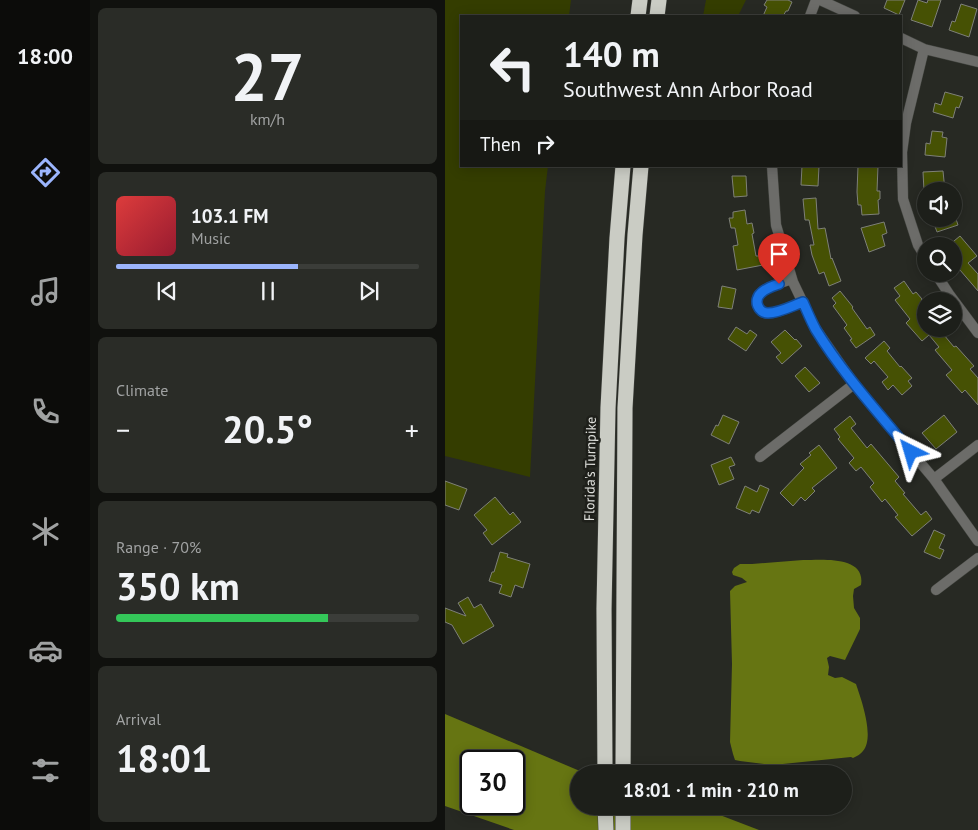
<!DOCTYPE html>
<meta charset="utf-8">
<style>
:root{--surface:#1d1f1a;--page:#2a2c27;--text:#f1f3f6;--muted:#a0a2a2;--line:#3b3d39;--accent:#9bb5fd}
body{margin:0;font-family:"PT Sans",sans-serif;background:var(--page);color:var(--text);height:100vh;display:flex;flex-direction:column;font-size:19px;white-space:nowrap}
*{box-sizing:border-box;margin:0}
p{font-size:16px;color:var(--muted)}
.icon{flex:none;width:28px;height:28px;fill:none;stroke:currentColor;stroke-width:2;stroke-linecap:round;stroke-linejoin:round}
.map{position:relative;flex:1;overflow:hidden}
.sheet{display:flex;flex-direction:column;gap:8px;padding:8px;background:#10110e;width:355px}
.sheet>*{flex:none}
.guide{position:absolute;left:15px;top:15px;width:442px;height:152px;border-radius:0px;box-shadow:0 2px 12px #0003,0 0 0 1px var(--line);background:#1d1f1a;color:var(--text);overflow:hidden}
.tools{position:absolute;left:472px;top:182px;display:grid;gap:10px}
.tools a{display:grid;place-items:center;width:45px;height:45px;border-radius:50%;background:var(--surface);box-shadow:0 2px 12px #0003,0 0 0 1px var(--line);font-size:25px}
.speed{position:absolute;left:15px;top:750px;display:flex;gap:10px;font-size:25px;font-weight:700;text-align:center}
.speed>*{display:grid;place-content:center;width:65px;height:65px;border-radius:50%;background:var(--surface);box-shadow:0 2px 12px #0003,0 0 0 1px var(--line);line-height:1}
.speed .limit{border:2px solid #111;border-radius:8px;background:#fff;color:#111}
.pin{position:absolute;display:grid;place-items:center;width:42px;height:42px;color:#fff;margin:-51px -21px;border-radius:50% 50% 50% 0;rotate:-45deg;box-shadow:0 0 5px #0007}
.pin .icon{rotate:45deg}
.me{position:absolute;width:55px;margin:-28px;rotate:320deg;stroke-linejoin:round;filter:drop-shadow(0 0 4px #0008)}
.turn{display:flex;align-items:center;gap:18px;height:105px;padding:0 20px;font-size:22px}
.turn .icon{width:65px;height:65px;stroke-width:2.5}
.turn b{display:block;font-size:35px;line-height:42px}
.then{display:flex;align-items:center;height:48px;padding:0 20px;background:#0003;gap:10px;font-size:19px}
.big{font-size:38px;font-weight:600;line-height:1.1}
.sheet .card{flex:1;display:flex;flex-direction:column;justify-content:center;gap:8px;min-width:0;padding:0 18px;border-radius:8px;background:var(--page)}
.sheet .dial{align-items:center;gap:0}
.dial b{font-size:65px;line-height:1}
.song{display:flex;align-items:center;gap:15px}
.cover{width:60px;height:60px;border-radius:8px;background:linear-gradient(135deg,hsl(0 70% 55%),hsl(350 70% 35%))}
.played{height:5px;border-radius:2px;background:linear-gradient(90deg,var(--accent) 60%,var(--line) 60%)}
.keys{display:flex;justify-content:space-around;direction:ltr}
.heat{display:flex;justify-content:space-between;align-items:center;font-size:28px;direction:ltr}
.charge{height:8px;border-radius:4px;background:linear-gradient(90deg,#34c759 70%,var(--line) 0)}
.trip{position:absolute;left:125px;top:765px;width:282px;height:50px;border-radius:25px;background:var(--surface);box-shadow:0 2px 12px #0003,0 0 0 1px var(--line);font-weight:600;line-height:50px;text-align:center}
main{display:flex;flex:1;min-height:0}
.tabs{display:flex;flex-direction:column;width:90px;justify-content:space-around;align-items:center;background:#0c0c0a;color:var(--muted)}
.tabs .icon{width:35px;height:35px}
.tabs .selected{color:var(--accent)}
.tabs b{font-size:22px;color:var(--text)}
.map>svg:first-child{display:block}
.green{fill:#343d00}
.water{fill:#667512;fill-rule:evenodd}
.building{fill:#465104;stroke:#7e8079}
.lines{fill:none;stroke-linecap:round;stroke-linejoin:round}
.minor-casing{stroke:#444641;stroke-width:11}
.motorway-casing{stroke:#444641;stroke-width:16}
.minor{stroke:#6c6c69;stroke-width:10}
.motorway{stroke:#caccc4;stroke-width:15}
.route-casing{stroke:#114b97;stroke-width:12}
.route{stroke:#1a73e8;stroke-width:9}
.labels{text-anchor:middle;stroke-width:5;stroke-linejoin:round;paint-order:stroke}
.street-label{font-size:14px;fill:#dfe0dc;stroke:#1e1f1a}
</style>
<main>
<nav class="tabs">
<b>18:00</b>
<svg class="icon selected" aria-label="directions" viewBox="0 0 24 24"><path d="M12 3l9 9-9 9-9-9zM9 14v-3h6M13 9l2 2-2 2"/></svg>
<svg class="icon" aria-label="music" viewBox="0 0 24 24"><path d="M9 18V5l10-2v13"/><circle cx="6" cy="18" r="3"/><circle cx="16" cy="16" r="3"/></svg>
<svg class="icon" aria-label="phone" viewBox="0 0 24 24"><path d="M5 4h4l2 5-3 2q2 4 5 5l2-3 5 2v4C11 20 4 13 5 4z"/></svg>
<svg class="icon" aria-label="climate" viewBox="0 0 24 24"><path d="M12 3v18M4 7l16 10M4 17L20 7"/></svg>
<svg class="icon" aria-label="car" viewBox="0 0 24 24"><path d="M5 17H2v-5l4-1 3-4h7l3 4 3 1v5h-3M9 17h6M6 11h13"/><circle cx="7" cy="17" r="2"/><circle cx="17" cy="17" r="2"/></svg>
<svg class="icon" aria-label="filters" viewBox="0 0 24 24"><path d="M4 7h16M4 17h16"/><circle cx="9" cy="7" r="2"/><circle cx="15" cy="17" r="2"/></svg>
</nav>
<section class="sheet">
<div class="card dial"><b>27</b><p>km/h</p></div>
<div class="card">
<div class="song"><i class="cover"></i><div><b>103.1 FM</b><p>Music</p></div></div>
<div class="played"></div>
<div class="keys"><svg class="icon" aria-label="previous" viewBox="0 0 24 24"><path d="M18 5L8 12l10 7zM5 5v14"/></svg><svg class="icon" aria-label="pause" viewBox="0 0 24 24"><path d="M8 5v14M16 5v14"/></svg><svg class="icon" aria-label="next" viewBox="0 0 24 24"><path d="M6 5l10 7-10 7zM19 5v14"/></svg></div>
</div>
<div class="card"><p>Climate</p>
<div class="heat"><a>−</a><b class="big">20.5°</b><a>+</a></div>
</div>
<div class="card"><p>Range · 70%</p><b class="big">350 km</b><div class="charge"></div></div>
<div class="card"><p>Arrival</p><b class="big">18:01</b></div>
</section>
<div class="map">
<svg width="533" height="830" viewBox="0 0 533 830">
<rect width="100%" height="100%" fill="#272923"/>
<path class="green" d="M0,0H126L124,16H16V166H103L100,191L85,477L0,456Z
M261,0H301L293,16H258Z"/>
<path class="water" d="M358,560C376,560 421,555 416,585L409,589L408,596L409,608L415,618V629L400,660L385,656L382,658L384,667L383,675L390,678L397,677L411,684C416,699 430,737 418,751C416,754 412,756 408,758L406,757L328,765L295,761L290,760L288,754L285,742L287,664L285,591L290,586L302,582L297,578L288,575L287,572L289,568L295,564H307Z
M0,714L142,774H134V806L254,807L314,830H69L0,806ZM26,761H69V804H26Z"/>
<path class="building" d="M322,0H343L347,2L343,11H341L338,16H318L322,7L319,5Z
M442,0H460L454,15L439,8Z
M473,0L482,3L483,0H496L487,27L466,20Z
M516,4L532,9L524,37L504,30L507,21L510,22Z
M500,92L518,97L514,108L511,107L508,118L488,112L490,103L496,105Z
M487,131L498,132L497,137L502,138L500,157L480,155L481,143L485,144Z
M357,166H374L373,186L356,185Z
M413,166H433L432,191H435V199L433,200L434,214L417,215L416,205H413L412,192Z
M498,171L500,191H479L478,172Z
M287,176H301L302,196L289,197Z
M371,198L373,229L380,228L386,259L387,258L396,281L384,286L379,272L374,274L367,255L365,245H369L364,220H360L358,199Z
M300,210L302,224L307,223L309,233L307,234L311,256H317L318,265L292,270L288,246L293,245L290,228H286L284,218H288V212Z
M494,219H511L513,225L492,232L488,221Z
M439,222L442,233L437,235L440,246L424,252L416,228Z
M515,236L532,256L523,263L533,274V291L515,270L512,272L509,267V246H503Z
M459,281L468,294L471,292L477,299L476,300L481,306V329H494L509,347L511,346L529,366L525,369L533,378V405L520,390L517,393L501,375L507,370L490,350L494,347L484,335L477,341L461,323L465,319L450,300L455,296L449,288Z
M277,286L291,289L287,309L273,307Z
M395,291L408,307L407,308L422,329L425,327L430,335L411,348L405,340L407,339L399,328L402,325L388,306L391,303L387,298Z
M291,327L302,334L305,330L312,335L301,351L283,339Z
M340,330L350,340L351,339L357,346L337,364L331,357L336,353L326,342Z
M439,341L445,348L442,351L455,367L456,366L467,378L463,381L467,386L457,395L448,385L443,390L437,382L443,377L429,361L426,364L420,358Z
M360,367L375,383L364,392L350,376Z
M278,415L294,422L284,444L266,435L271,425L273,426Z
M499,415L512,432L491,449L477,433Z
M405,416L411,424L406,428L422,448L426,444L454,477L450,481L460,493L458,494L476,515L481,511L487,519L467,536L450,517L453,515L440,499L437,502L425,487L429,483L416,467L411,471L404,463L409,458L393,439L395,437L389,429Z
M374,445L392,468L367,488L370,491L360,501L356,497L348,506L335,493L359,468L355,464L366,455L364,453Z
M286,457L290,465L284,467L289,479L274,485L266,465Z
M0,481L22,489L14,510L0,505Z
M315,485L324,489L314,513L307,510L305,514L291,508L300,486L312,492Z
M50,497L65,515L68,512L76,522L47,545L38,533L42,530L29,515Z
M489,530L500,535L494,548L499,550L495,559L479,552Z
M55,552L63,554L62,557L85,564L78,588L70,585L66,597L54,593L57,585L44,581L47,572H49Z
M23,597L29,608L36,604L49,626L18,644L7,625L0,622V608L21,616L13,603Z"/>
<g class="lines">
<defs>
<path id="minor" d="M375,0L410,16
M365,16L371,0
M456,38L479,49L533,62
M479,49L461,123L457,152L458,199L473,245L481,258
M327,166L331,225L348,282L370,328L409,384L489,479L533,541
M491,274L504,294L533,333
M347,279C336,283 309,289 312,304C313,308 316,312 320,313C330,315 348,305 358,302
M315,457L409,384
M489,479L533,445
M491,590L533,558"/>
<path id="motorway" d="M193,16L195,0
M212,16L214,0
M160,774L159,609L163,408L172,238L178,166
M178,774L180,408L190,235L196,166
M160,806L161,830
M178,806V830"/>
</defs>
<use href="#minor" class="minor-casing"/>
<use href="#motorway" class="motorway-casing"/>
<use href="#minor" class="minor"/>
<use href="#motorway" class="motorway"/>
</g>
<g class="lines">
<defs>
<path id="route" d="M334,284C328,286 321,288 316,293C308,300 313,313 323,313C334,313 347,306 358,302C362,311 366,321 371,330C398,374 433,412 466,452"/>
</defs>
<use href="#route" class="route-casing"/>
<use href="#route" class="route"/>
</g>
<g class="labels">
<g class="street-label">
<text transform="translate(145 469) rotate(-89)" y="5">Florida's Turnpike</text>
</g>
</g>
</svg>
<div class="tools">
<a><svg class="icon" aria-label="sound" viewBox="0 0 24 24"><path d="M4 9h4l5-4v14l-5-4H4zM17 9q2 3 0 6"/></svg></a>
<a><svg class="icon" aria-label="search" viewBox="0 0 24 24"><circle cx="10" cy="10" r="6"/><path d="M15 15l6 6"/></svg></a>
<a><svg class="icon" aria-label="layers" viewBox="0 0 24 24"><path d="M12 4l9 5-9 5-9-5zM3 14l9 5 9-5"/></svg></a>
</div>
<div class="speed"><div class="limit">30</div></div>
<div class="pin" style="left:334px;top:284px;background:#d93025"><svg class="icon" aria-label="arrive" viewBox="0 0 24 24"><path d="M6 21V4h12l-3 4 3 4H6"/></svg></div>
<svg class="me" style="left:466px;top:452px" viewBox="-20 -20 40 40"><path d="M0-17L14 15 0 8-14 15z" fill="#1a73e8" stroke="#fff" stroke-width="4"/></svg>
<div class="trip">18:01 · 1 min · 210 m</div>
<div class="guide">
<div class="turn"><svg class="icon" aria-label="left" viewBox="0 0 24 24"><path d="M17 20v-9H6M10 6l-5 5 5 5"/></svg><div><b>140 m</b>Southwest Ann Arbor Road</div></div>
<div class="then">Then<svg class="icon" aria-label="right" viewBox="0 0 24 24"><path d="M7 20v-9h11M14 6l5 5-5 5"/></svg></div>
</div>
</div>
</main>
